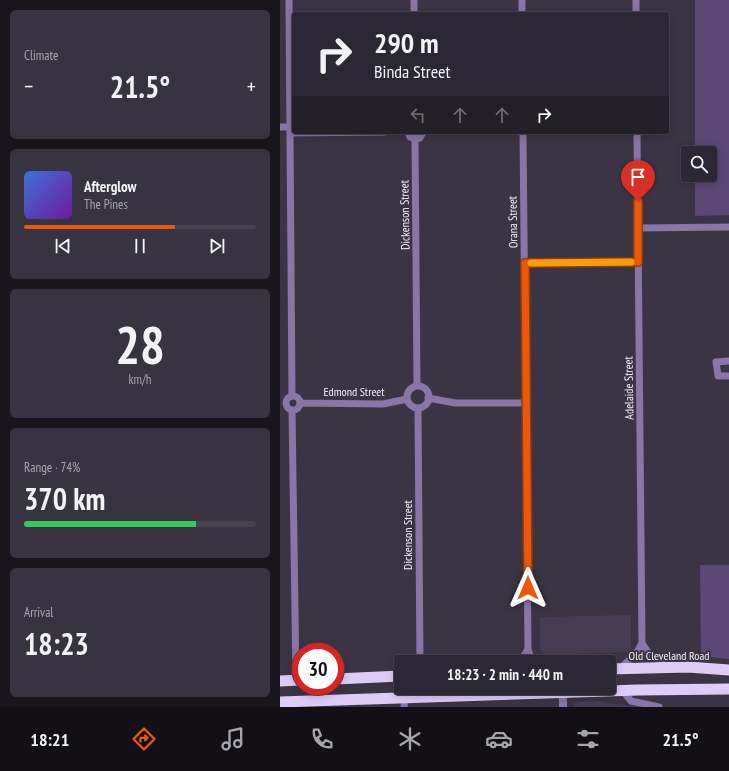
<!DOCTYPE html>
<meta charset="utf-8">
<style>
:root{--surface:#2c2734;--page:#383340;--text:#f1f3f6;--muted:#a6a5ac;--line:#48444f;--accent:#ea580c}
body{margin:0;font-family:"PT Sans Narrow",sans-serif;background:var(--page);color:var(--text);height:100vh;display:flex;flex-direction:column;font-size:15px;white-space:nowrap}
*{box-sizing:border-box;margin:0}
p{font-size:13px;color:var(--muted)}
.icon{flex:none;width:22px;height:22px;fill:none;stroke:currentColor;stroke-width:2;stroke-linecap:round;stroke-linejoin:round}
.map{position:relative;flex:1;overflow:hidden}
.sheet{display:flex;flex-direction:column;gap:10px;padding:10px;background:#18151d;width:280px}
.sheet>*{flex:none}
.banner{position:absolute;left:12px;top:12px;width:377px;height:122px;border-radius:4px;box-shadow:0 2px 10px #0003,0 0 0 1px var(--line);background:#2c2734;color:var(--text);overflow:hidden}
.controls{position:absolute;left:401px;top:146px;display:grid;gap:8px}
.controls a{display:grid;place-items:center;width:36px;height:36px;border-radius:4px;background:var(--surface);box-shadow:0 2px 10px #0003,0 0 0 1px var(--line);font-size:20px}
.speed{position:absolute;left:12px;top:643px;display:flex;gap:8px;font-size:20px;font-weight:700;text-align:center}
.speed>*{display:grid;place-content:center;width:52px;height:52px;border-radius:50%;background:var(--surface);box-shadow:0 2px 10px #0003,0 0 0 1px var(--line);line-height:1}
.speed .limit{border:6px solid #d22;background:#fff;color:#111}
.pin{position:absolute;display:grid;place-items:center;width:34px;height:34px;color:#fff;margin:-41px -17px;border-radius:50% 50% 50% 0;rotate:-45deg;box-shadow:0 0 4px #0007}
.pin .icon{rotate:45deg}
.me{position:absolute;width:44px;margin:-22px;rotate:0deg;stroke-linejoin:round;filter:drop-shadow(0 0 3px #0008)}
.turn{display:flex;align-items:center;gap:14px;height:84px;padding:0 16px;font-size:18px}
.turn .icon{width:52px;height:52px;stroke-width:2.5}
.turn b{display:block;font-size:28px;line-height:34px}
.lanes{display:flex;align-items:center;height:38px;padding:0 16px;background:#0003;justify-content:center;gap:20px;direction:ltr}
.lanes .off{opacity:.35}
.big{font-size:30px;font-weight:800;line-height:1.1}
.sheet .tile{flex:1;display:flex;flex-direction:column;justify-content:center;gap:6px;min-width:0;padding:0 14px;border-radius:6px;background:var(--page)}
.sheet .dial{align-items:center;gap:0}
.dial b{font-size:52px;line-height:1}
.song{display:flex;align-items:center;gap:12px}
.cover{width:48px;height:48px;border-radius:6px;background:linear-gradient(135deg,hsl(220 70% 55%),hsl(280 70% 35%))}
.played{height:4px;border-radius:2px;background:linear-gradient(90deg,var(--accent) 65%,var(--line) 65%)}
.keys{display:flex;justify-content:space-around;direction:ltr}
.heat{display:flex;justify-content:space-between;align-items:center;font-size:22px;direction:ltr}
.charge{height:6px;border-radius:3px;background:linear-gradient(90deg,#34c759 74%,var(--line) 0)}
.trip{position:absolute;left:114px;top:655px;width:222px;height:40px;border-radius:4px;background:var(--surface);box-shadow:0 2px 10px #0003,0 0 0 1px var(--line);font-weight:800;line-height:40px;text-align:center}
.dock{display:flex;height:64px;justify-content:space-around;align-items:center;background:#121015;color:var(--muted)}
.dock .icon{width:28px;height:28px}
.dock .active{color:var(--accent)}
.dock b{font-size:18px;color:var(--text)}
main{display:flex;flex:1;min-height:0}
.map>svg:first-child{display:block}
.built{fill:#463d55}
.green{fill:#5b4877}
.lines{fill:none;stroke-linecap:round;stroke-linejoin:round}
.minor{stroke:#8975a7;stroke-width:7}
.tertiary{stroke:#8975a7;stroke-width:8}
.trunk{stroke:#ddccf8;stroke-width:11}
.route-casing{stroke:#983908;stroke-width:10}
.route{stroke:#ea580c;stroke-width:7}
.slow{stroke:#f59e0b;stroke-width:7}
.labels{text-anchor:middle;stroke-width:4;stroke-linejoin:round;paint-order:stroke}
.street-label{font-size:12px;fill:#f1edf9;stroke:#3b3445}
</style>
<main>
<section class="sheet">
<div class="tile"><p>Climate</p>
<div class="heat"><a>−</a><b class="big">21.5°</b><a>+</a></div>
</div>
<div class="tile">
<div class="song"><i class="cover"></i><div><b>Afterglow</b><p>The Pines</p></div></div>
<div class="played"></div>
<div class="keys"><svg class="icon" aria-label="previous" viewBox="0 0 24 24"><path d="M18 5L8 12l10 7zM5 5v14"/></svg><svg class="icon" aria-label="pause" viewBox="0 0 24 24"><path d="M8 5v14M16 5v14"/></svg><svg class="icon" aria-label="next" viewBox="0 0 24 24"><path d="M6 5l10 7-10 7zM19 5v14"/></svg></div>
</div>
<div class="tile dial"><b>28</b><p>km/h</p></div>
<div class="tile"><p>Range · 74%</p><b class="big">370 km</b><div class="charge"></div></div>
<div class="tile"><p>Arrival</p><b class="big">18:23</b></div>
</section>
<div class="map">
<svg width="449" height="707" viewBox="0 0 449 707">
<rect width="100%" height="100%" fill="#3b3445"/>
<path class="built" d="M351,615V649L347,652L268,655L264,654L260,649V617Z
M300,702H321L363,707H294L295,703Z"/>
<path class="green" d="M415,0H449V215L415,216V175H430V153H415Z
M420,565H449V659L421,656Z"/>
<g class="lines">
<path class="minor" d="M9,0L12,395
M134,0V14
M242,0V14
M356,0V14
M0,127H10
M128,132L130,137L135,139L140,138L143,132
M243,132L248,649L252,662
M357,132L362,643C371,659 377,659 391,667
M10,133L104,132
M135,139L137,386
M358,228L449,227
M245,263L359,262
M449,361L436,362L438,376H449
M127 397a11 11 0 1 1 22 0a11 11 0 1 1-22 0Z
M6 403a7 7 0 1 1 14 0a7 7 0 1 1-14 0Z
M148,398L175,403H246
M20,403L103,404L127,399
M138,408L140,662
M12,410L16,680
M237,662L244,656L248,649
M339,669L356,654L362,643
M343,691L351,701L379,707
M124,707L125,698L131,688"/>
<path class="tertiary" d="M283,707V689"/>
<path class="trunk" d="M329,669L408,667L449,670
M55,679L121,676
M0,681L21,680
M0,702L358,690L449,689"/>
</g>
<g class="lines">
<defs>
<path id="route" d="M248,588L245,263L358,262V201"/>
</defs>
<use href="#route" class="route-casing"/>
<use href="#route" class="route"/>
<path class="slow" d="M251,263L351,262"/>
</g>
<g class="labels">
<g class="street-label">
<text transform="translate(125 215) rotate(-91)" y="4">Dickenson Street</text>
<text transform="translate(233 222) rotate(-91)" y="4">Orana Street</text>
<text transform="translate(349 388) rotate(-91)" y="4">Adelaide Street</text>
<text x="74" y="396">Edmond Street</text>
<text transform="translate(128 535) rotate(-90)" y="4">Dickenson Street</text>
<text x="389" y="660">Old Cleveland Road</text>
</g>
</g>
</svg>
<div class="controls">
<a><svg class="icon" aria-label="search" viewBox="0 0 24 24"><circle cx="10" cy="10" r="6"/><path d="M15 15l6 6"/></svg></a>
</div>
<div class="speed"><div class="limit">30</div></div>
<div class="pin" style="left:358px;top:201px;background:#d93025"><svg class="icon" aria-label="arrive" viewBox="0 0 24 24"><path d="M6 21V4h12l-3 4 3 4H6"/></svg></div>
<svg class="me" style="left:248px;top:588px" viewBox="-20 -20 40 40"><path d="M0-17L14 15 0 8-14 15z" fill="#ea580c" stroke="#fff" stroke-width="4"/></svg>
<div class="trip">18:23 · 2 min · 440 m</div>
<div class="banner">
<div class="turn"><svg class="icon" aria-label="right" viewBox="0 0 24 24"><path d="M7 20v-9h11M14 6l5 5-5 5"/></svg><div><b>290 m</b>Binda Street</div></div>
<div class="lanes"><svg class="icon off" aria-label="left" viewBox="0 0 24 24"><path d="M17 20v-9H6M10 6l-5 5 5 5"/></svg><svg class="icon off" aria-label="ahead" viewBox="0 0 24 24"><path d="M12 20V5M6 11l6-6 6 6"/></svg><svg class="icon off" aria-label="ahead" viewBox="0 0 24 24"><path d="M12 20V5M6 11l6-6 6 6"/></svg><svg class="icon" aria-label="right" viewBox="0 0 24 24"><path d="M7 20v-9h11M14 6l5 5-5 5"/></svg></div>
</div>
</div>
</main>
<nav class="dock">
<b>18:21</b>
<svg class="icon active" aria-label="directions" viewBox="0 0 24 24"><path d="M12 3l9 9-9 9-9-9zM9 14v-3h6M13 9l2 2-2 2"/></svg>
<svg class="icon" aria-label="music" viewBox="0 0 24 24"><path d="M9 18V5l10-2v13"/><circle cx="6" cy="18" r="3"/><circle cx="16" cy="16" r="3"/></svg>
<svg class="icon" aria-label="phone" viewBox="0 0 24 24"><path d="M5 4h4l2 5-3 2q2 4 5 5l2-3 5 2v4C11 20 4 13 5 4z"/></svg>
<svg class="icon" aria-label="climate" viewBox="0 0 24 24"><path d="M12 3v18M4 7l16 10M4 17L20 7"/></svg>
<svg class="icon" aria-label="car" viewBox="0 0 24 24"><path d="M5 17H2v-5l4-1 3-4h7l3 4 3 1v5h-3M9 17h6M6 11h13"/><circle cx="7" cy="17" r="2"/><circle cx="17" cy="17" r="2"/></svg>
<svg class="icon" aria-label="filters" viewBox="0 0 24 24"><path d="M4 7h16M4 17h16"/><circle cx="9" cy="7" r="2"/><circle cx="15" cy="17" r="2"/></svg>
<b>21.5°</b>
</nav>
